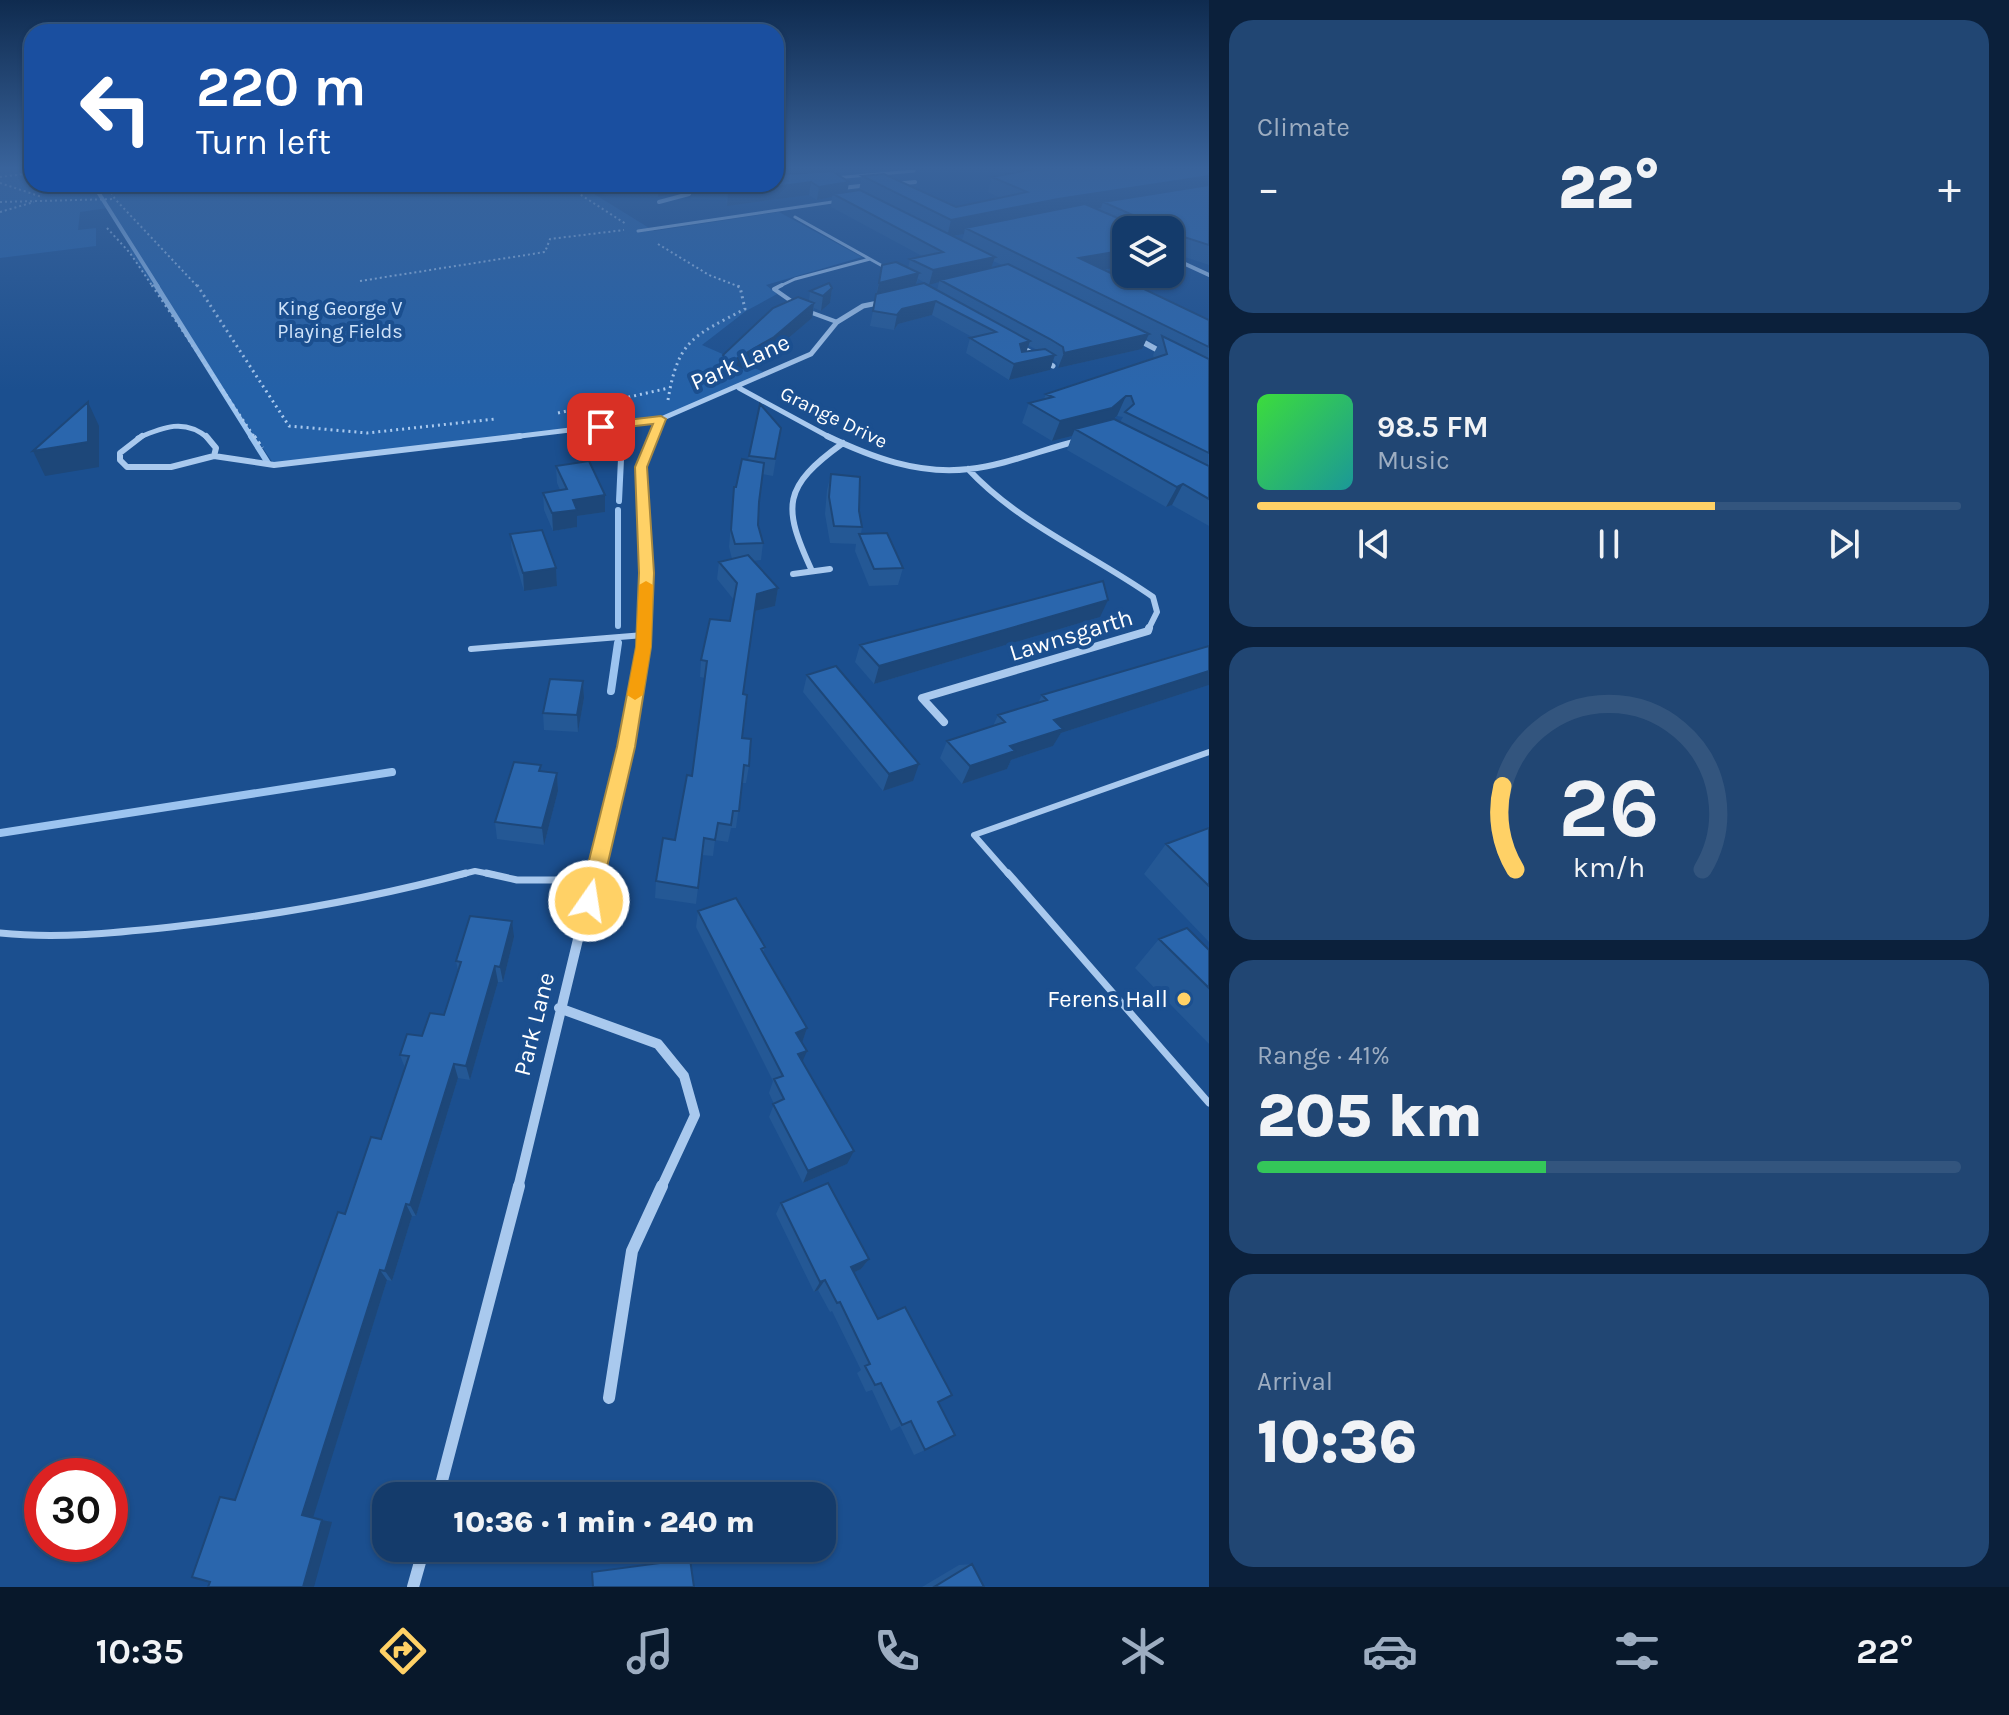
<!DOCTYPE html>
<meta charset="utf-8">
<style>
:root{--surface:#143b6b;--page:#214673;--text:#f1f3f6;--muted:#9dadc1;--line:#33557e;--accent:#ffd166}
body{margin:0;font-family:Karla,sans-serif;background:var(--page);color:var(--text);height:100vh;display:flex;flex-direction:column;font-size:30px;white-space:nowrap}
*{box-sizing:border-box;margin:0}
p{font-size:26px;color:var(--muted)}
.icon{flex:none;width:44px;height:44px;fill:none;stroke:currentColor;stroke-width:2;stroke-linecap:round;stroke-linejoin:round}
.map{position:relative;flex:1;overflow:hidden}
.side{display:flex;flex-direction:column;gap:20px;padding:20px;background:#0b203b;width:800px}
.side>*{flex:none}
.banner{position:absolute;left:24px;top:24px;width:760px;height:168px;border-radius:24px;box-shadow:0 2px 6px #0004,0 0 0 2px var(--line);background:#1a4fa0;color:#fff;overflow:hidden}
.buttons{position:absolute;left:1112px;top:216px;display:grid;gap:16px}
.buttons a{display:grid;place-items:center;width:72px;height:72px;border-radius:16px;background:var(--surface);box-shadow:0 2px 6px #0004,0 0 0 2px var(--line);font-size:40px}
.speed{position:absolute;left:24px;top:1458px;display:flex;gap:16px;font-size:40px;font-weight:700;text-align:center}
.speed>*{display:grid;place-content:center;width:104px;height:104px;border-radius:50%;background:var(--surface);box-shadow:0 2px 6px #0004,0 0 0 2px var(--line);line-height:1}
.speed .limit{border:12px solid #d22;background:#fff;color:#111}
.pin{position:absolute;display:grid;place-items:center;width:68px;height:68px;color:#fff;margin:-34px;border-radius:16px;box-shadow:0 4px 12px #0006}
.me{position:absolute;width:88px;margin:-44px;rotate:13deg;stroke-linejoin:round;filter:drop-shadow(0 0 6px #0008)}
.turn{display:flex;align-items:center;gap:28px;height:168px;padding:0 40px;font-size:36px}
.turn .icon{width:104px;height:104px;stroke-width:2.5}
.turn b{display:block;font-size:56px;line-height:68px}
.big{font-size:60px;font-weight:800;line-height:1.1}
.side .tile{flex:1;display:flex;flex-direction:column;justify-content:center;gap:12px;min-width:0;padding:0 28px;border-radius:24px;background:var(--page)}
.side .dial{align-items:center;gap:0}
.dial svg{height:208px;overflow:visible;fill:none;stroke:var(--line);stroke-width:7;stroke-linecap:round;text-anchor:middle}
.dial text{fill:var(--text);stroke:none}
.song{display:flex;align-items:center;gap:24px}
.cover{width:96px;height:96px;border-radius:12px;background:linear-gradient(135deg,hsl(120 70% 55%),hsl(180 70% 35%))}
.played{height:8px;border-radius:4px;background:linear-gradient(90deg,var(--accent) 65%,var(--line) 65%)}
.keys{display:flex;justify-content:space-around;direction:ltr}
.heat{display:flex;justify-content:space-between;align-items:center;font-size:44px;direction:ltr}
.charge{height:12px;border-radius:6px;background:linear-gradient(90deg,#34c759 41%,var(--line) 0)}
.trip{position:absolute;left:372px;top:1482px;width:464px;height:80px;border-radius:24px;background:var(--surface);box-shadow:0 2px 6px #0004,0 0 0 2px var(--line);font-weight:800;line-height:80px;text-align:center}
.menu{display:flex;height:128px;justify-content:space-around;align-items:center;background:#08182b;color:var(--muted)}
.menu .icon{width:56px;height:56px}
.menu .current{color:var(--accent)}
.menu b{font-size:36px;color:var(--text)}
main{display:flex;flex:1;min-height:0}
.map>svg:first-child{display:block}
.green{fill:#2461a8}
.lines{fill:none;stroke-linecap:round;stroke-linejoin:round}
.stream-far3{stroke:#9cc4f0;stroke-width:4}
.stream-far2{stroke:#9cc4f0;stroke-width:5}
.stream-far1{stroke:#9cc4f0;stroke-width:6}
.stream{stroke:#9cc4f0;stroke-width:8}
.path-far2{stroke:#a9c9ee;stroke-width:2;stroke-dasharray:2 3;stroke-linecap:butt}
.path-far1{stroke:#a9c9ee;stroke-width:3;stroke-dasharray:2 4;stroke-linecap:butt}
.path{stroke:#a9c9ee;stroke-width:4;stroke-dasharray:3 4;stroke-linecap:butt}
.service-far3{stroke:#a9c9ee;stroke-width:3}
.service-far2{stroke:#a9c9ee;stroke-width:4}
.service-far1{stroke:#a9c9ee;stroke-width:6}
.service{stroke:#a9c9ee;stroke-width:7}
.minor-far5{stroke:#a9c9ee;stroke-width:4}
.minor-far4{stroke:#a9c9ee;stroke-width:5}
.minor-far3{stroke:#a9c9ee;stroke-width:6}
.minor-far2{stroke:#a9c9ee;stroke-width:8}
.minor-far1{stroke:#a9c9ee;stroke-width:10}
.minor{stroke:#a9c9ee;stroke-width:12}
.tertiary{fill:#a9c9ee;fill-rule:evenodd}
.wall{fill:#245895;fill-rule:evenodd}
.shaded-wall{fill:#1d4779}
.building{fill:#2a66ad;stroke:#1d4779;stroke-width:2}
.route{fill:#ffd166;stroke:#a68842;stroke-width:2}
.slow{fill:#f59e0b}
.poi-dot{fill:#ffd166;stroke:#1b4f8f;stroke-width:3}
.labels{text-anchor:middle;stroke-width:8;stroke-linejoin:round;paint-order:stroke}
.far-park-label{font-size:20px;fill:#cfe3fa;stroke:#1b4f8f}
.far-street-label{font-size:20px;fill:#fff;stroke:#1b4f8f}
.street-label{font-size:24px;fill:#fff;stroke:#1b4f8f}
.poi-label{font-size:24px;fill:#fff;stroke:#1b4f8f;text-anchor:end}
</style>
<main>
<div class="map">
<svg width="1209" height="1587" viewBox="0 0 1209 1587">
<rect width="100%" height="100%" fill="#1b4f8f"/>
<path class="green" d="M0,168H32V184H578L654,231L779,212L862,257L766,285L777,294L746,311L702,345L768,374L661,419L273,463L130,253V241L108,208L80,212L78,230L96,228V246L0,258Z"/>
<g class="lines">
<path class="stream-far3" d="M93,184L158,287"/>
<path class="stream-far2" d="M156,285L252,438"/>
<path class="stream-far1" d="M251,436L268,463
M619,501L621,459
M618,510V626"/>
<path class="stream" d="M611,691L618,643
M0,833L392,772"/>
<path class="path-far2" d="M0,177L32,173
M0,183L42,197
M106,184L115,199L198,287
M564,184L626,224
M0,202L115,199
M0,212L34,202
M107,228L130,253L153,287
M658,244L709,275L740,287
M360,281L545,252L550,239L624,230"/>
<path class="path-far1" d="M152,285L255,438
M197,285L289,426L367,433L495,419
M668,400C678,339 694,336 745,309L740,287L735,285
M558,413L669,388"/>
<path class="path" d="M254,436L262,448"/>
<path class="service-far3" d="M834,178L914,171
M795,217L886,268
M638,231L839,201
M778,287L795,279L870,259"/>
<path class="service-far2" d="M782,285L774,289L794,303
M807,311L837,322"/>
<path class="service-far1" d="M471,649L644,635
M459,875L475,871L495,875
M1009,875L974,835L1209,752"/>
<path class="service" d="M486,873L517,880H593
M1008,873L1209,1103
M0,933C57,939 114,933 171,927C271,916 369,899 466,873"/>
<path class="minor-far5" d="M674,184L701,188
M895,184L915,182
M842,188L869,185
M659,202L689,194L694,188
M1170,257L1209,275"/>
<path class="minor-far4" d="M1018,345L1053,366
M739,388L831,438
M138,438C163,427 185,418 208,438
M503,438L661,419
M653,438L661,419L811,354L837,322L863,306L883,302"/>
<path class="minor-far3" d="M142,436L120,453V460L127,467H171L214,456L216,448L206,436
M827,436C871,457 918,475 969,469C1006,465 1041,450 1077,441
M214,456L274,465L520,436
M968,469C1019,524 1092,554 1153,597L1157,612L1148,630
M812,571C782,506 782,487 843,443
M793,574L830,569
M644,630L647,573L641,467L654,436"/>
<path class="minor-far2" d="M944,722L922,698L1148,631L1149,628
M593,875L626,747L644,628"/>
<path class="minor-far1" d="M559,1008L658,1044L684,1076L695,1115L661,1188
M518,1188L594,873"/>
<path class="minor" d="M609,1398L632,1251L662,1186
M438,1496L519,1186
M413,1587L424,1548"/>
<path class="tertiary" d="M1125,332H1131L1174,356L1167,358L1125,336Z"/>
</g>
<path class="wall" d="M1209,168V265L1170,252V230H1126V266L1104,270L1209,320V526L1172,505L1166,507L1067,450L1072,436L1052,441L1022,423L1029,403L1044,399L1046,394L1154,358L1153,355L1158,345L1146,339L1142,349L1058,368L1057,363L1053,360L1050,370L1009,380L966,353L970,338L972,337L932,315L898,324L894,330L870,326L882,265L908,268L910,259L922,256L831,207L832,197L817,200L809,195L727,206L726,200L691,199L692,186L821,171L847,192L859,190L862,176L956,207L1000,198L988,192L992,177ZM964,234L962,240L953,236ZM993,261L1002,265L991,268ZM918,279L929,285L939,282L937,291L916,285ZM1028,345L1037,350L1026,352ZM1117,416L1123,417L1120,422L1114,419Z
M588,184H685V190L658,197L604,195Z
M832,288L830,303L821,311L814,308L812,318L772,352L727,378L722,371L723,355L809,301L810,291Z
M760,404L781,428L773,476L762,474L759,502L758,525L763,543L761,560L753,561L778,588L775,606L755,611L743,694L742,738L749,766L746,783H742L736,828H731L728,842L715,840L713,856L702,855L696,904L655,898L656,881L675,840L692,776L705,678L700,677L701,660L730,621L734,600L717,579L719,562L732,559L729,547L734,487H736L748,460Z
M556,466L605,512L577,516V527L553,531L544,510L543,493L560,490L557,483Z
M831,474L859,511L862,527L861,534L903,568L898,585L869,586L855,551L856,544L830,543L825,514L827,490Z
M510,534L556,568L557,586L524,591L512,551Z
M1100,617L874,684L855,662L860,645Z
M1209,646V685L1061,733L1053,746L1011,760L1007,769L962,784L940,758L947,741L993,726L998,715L1038,703L1042,695Z
M807,675L913,781L883,791L803,692Z
M583,681L584,698L578,732L544,730L543,713Z
M541,771L557,773L558,791L544,845L497,839L495,822Z
M1209,828V942L1144,874L1166,844Z
M698,911L765,947L763,953L807,1028L802,1043L803,1061L847,1164L803,1183L769,1117L774,1104L769,1093L773,1081L696,927Z
M514,937L503,982H498L470,1080L458,1078L416,1216H412L392,1281L387,1280L313,1517L332,1522L235,1500L345,1214L381,1139L405,1068L400,1055L422,1036L444,1015L458,970L456,961Z
M1159,939L1209,950V1044L1135,968Z
M781,1203L869,1259L861,1269L854,1272L878,1319L938,1402L925,1450L914,1455L900,1426L891,1431L872,1390L866,1392L857,1373L861,1370L832,1311L830,1312L818,1290L814,1292L776,1214Z
M972,1564L984,1587H922L959,1565Z"/>
<path class="shaded-wall" d="M776,168H822L821,174L776,178Z
M1209,176V191L1103,202L1101,208L965,228L964,234L947,237L951,220L1058,199Z
M811,182L809,195L727,206L728,193Z
M849,182L847,195L833,194L832,197L817,200L819,187Z
M659,184H685V190L658,197Z
M1178,235L1170,252V238Z
M1126,250V266L1072,275L1079,258Z
M995,257L990,271L940,280L939,282L929,285L933,270Z
M919,273L915,288L876,297L879,283Z
M832,288L830,303L821,311L823,296Z
M936,301L932,315L898,324L894,330L897,315L902,309Z
M814,303L812,318L772,352L727,378L729,363Z
M1149,334L1142,349L1058,368L1064,353Z
M1030,341L1025,356L1015,359L1020,344Z
M1055,355L1050,370L1009,380L1014,364Z
M1126,396L1117,416L1103,428L1075,429L1072,436L1052,441L1060,421Z
M88,402L99,426V467L45,476L33,451Z
M1183,484L1172,505L1166,507L1177,487Z
M605,495V512L577,516V527L553,531L552,513L573,500Z
M556,568L557,586L524,591L523,573Z
M778,588L775,606L755,611L757,594Z
M1108,600L1100,617L874,684L879,666Z
M1209,671V685L1061,733L1053,746L1011,760L1007,769L962,784L970,766L1010,746L1054,720Z
M583,681L584,698L578,732L577,715Z
M919,764L913,781L883,791L889,774Z
M557,773L558,791L544,845L542,828Z
M512,921L514,937L503,982L500,967Z
M495,966L498,982L470,1080L466,1066Z
M807,1028L802,1043L796,1033Z
M807,1051L801,1065L798,1054Z
M454,1064L458,1078L416,1216L410,1205Z
M854,1151L847,1164L803,1183L808,1171Z
M406,1204L412,1216L392,1281L385,1271Z
M869,1259L861,1269L844,1277L851,1267Z
M380,1270L387,1280L313,1518L302,1515Z
M825,1280L818,1290L814,1292L820,1282Z
M322,1520L332,1522L314,1587H303Z"/>
<path class="building" d="M1039,168H1209V176L1058,199L951,220L862,176L884,174L956,207L1027,192L992,177Z
M832,171L849,182L819,187L811,182L728,193L727,187L692,186L693,184H776V175Z
M1209,185V245L1178,235L1170,238V230H1126V250L1079,258L1209,320V347L965,228L1085,204L1134,225L1137,222L1135,216L1103,202Z
M860,190L995,257L933,270L910,259L943,252L833,194Z
M896,262L919,273L879,283L882,265Z
M1008,264L1149,334L1064,353L1063,347L1050,339L940,280Z
M829,283L832,288L823,296L810,291Z
M924,283L1030,341L1020,344L1022,352L1045,349L1055,355L1014,364L970,338L996,332L936,301L902,309L897,315L873,311L876,294Z
M798,297L814,303L774,337L729,363L723,355L773,308Z
M1162,336L1209,359V453L1125,412L1134,404L1131,396H1126L1112,408L1060,421L1029,403L1053,397L1046,394L1167,354Z
M88,402V442L33,451Z
M760,404L781,428L775,459L749,456Z
M1114,419L1209,466V499L1183,484L1177,487L1075,429Z
M742,459L764,463L759,502L758,525L763,543L735,544L731,530L734,487H736Z
M589,461L605,495L573,500L577,510L552,513L543,493L567,489L556,466Z
M831,474L860,477L859,511L862,527L834,526L829,497Z
M542,530L556,568L523,573L510,534Z
M887,533L903,568L874,569L859,534Z
M748,555L778,588L757,594L743,694L747,695L742,738L751,739L750,751L749,766L744,765L739,811H733L731,825L718,823L715,840L704,838L698,888L656,881L663,838L675,840L687,775L692,776L707,661L701,660L710,619L730,621L737,583L719,562Z
M1103,581L1108,600L879,666L860,645Z
M1209,646V671L1054,720L1063,729L1010,746L1015,751L970,766L947,741L1005,722L998,715L1047,700L1042,695Z
M836,666L919,764L889,774L807,675Z
M550,679L583,681L577,715L543,713Z
M514,762L541,765L539,771L557,773L542,828L495,822Z
M1209,828V886L1166,844Z
M736,898L765,947L761,949L807,1028L796,1033L807,1051L798,1054L854,1151L808,1171L773,1104L784,1099L774,1079L783,1076L698,911Z
M470,916L512,921L500,967L495,966L466,1066L454,1064L410,1205L406,1204L385,1271L380,1270L302,1515L322,1520L303,1587H208L210,1582L192,1577L220,1497L235,1500L338,1212L345,1214L371,1137L381,1139L409,1056L400,1055L407,1034L422,1036L430,1013L444,1015L461,962L456,961Z
M1187,928L1209,950V988L1159,939Z
M828,1183L869,1259L851,1267L878,1319L905,1307L952,1395L938,1402L955,1435L925,1450L911,1421L902,1425L881,1383L875,1385L865,1366L870,1364L840,1302L837,1303L825,1280L820,1282L781,1203Z
M690,1559L694,1587H593L592,1572Z
M972,1564L984,1587H934Z"/>
<linearGradient id="sky" x2="0" y2="1"><stop stop-color="#0f2b4f"/><stop offset="0.43" stop-color="#39639b"/><stop offset="1" stop-color="#39639b" stop-opacity="0"/></linearGradient>
<rect width="1209" height="390" fill="url(#sky)"/>
<path class="route" d="M661,416L666,419L647,467L654,573L651,647L635,747L599,901L596,906L589,909L582,906L579,901L617,747L636,647L639,573L635,467L653,424L601,430L595,427L601,423Z"/>
<path class="slow" d="M646,581L653,585L651,647L643,695L635,700L627,695L636,647L639,585Z"/>
<circle class="poi-dot" cx="1184" cy="999" r="8"/>
<g class="labels">
<g class="far-park-label">
<text x="340" y="315">King George V<tspan x="340" dy="23">Playing Fields</tspan></text>
</g>
<g class="far-street-label">
<text transform="translate(834 417) rotate(26)" y="7">Grange Drive</text>
</g>
<g class="street-label">
<text transform="translate(740 362) rotate(-24)" y="8">Park Lane</text>
<text transform="translate(1071 635) rotate(-17)" y="8">Lawnsgarth</text>
<text transform="translate(534 1024) rotate(-76)" y="8">Park Lane</text>
</g>
<g class="poi-label">
<text x="1168" y="1007">Ferens Hall</text>
</g>
</g>
</svg>
<div class="buttons">
<a><svg class="icon" aria-label="layers" viewBox="0 0 24 24"><path d="M12 4l9 5-9 5-9-5zM3 14l9 5 9-5"/></svg></a>
</div>
<div class="speed"><div class="limit">30</div></div>
<div class="pin" style="left:601px;top:427px;background:#d93025"><svg class="icon" aria-label="arrive" viewBox="0 0 24 24"><path d="M6 21V4h12l-3 4 3 4H6"/></svg></div>
<svg class="me" style="left:589px;top:901px" viewBox="-20 -20 40 40"><circle r="17" fill="#ffd166" stroke="#fff" stroke-width="3"/><path d="M0-11L8 9 0 5-8 9z" fill="#fff"/></svg>
<div class="trip">10:36 · 1 min · 240 m</div>
<div class="banner">
<div class="turn"><svg class="icon" aria-label="left" viewBox="0 0 24 24"><path d="M17 20v-9H6M10 6l-5 5 5 5"/></svg><div><b>220 m</b>Turn left</div></div>
</div>
</div>
<section class="side">
<div class="tile"><p>Climate</p>
<div class="heat"><a>−</a><b class="big">22°</b><a>+</a></div>
</div>
<div class="tile">
<div class="song"><i class="cover"></i><div><b>98.5 FM</b><p>Music</p></div></div>
<div class="played"></div>
<div class="keys"><svg class="icon" aria-label="previous" viewBox="0 0 24 24"><path d="M18 5L8 12l10 7zM5 5v14"/></svg><svg class="icon" aria-label="pause" viewBox="0 0 24 24"><path d="M8 5v14M16 5v14"/></svg><svg class="icon" aria-label="next" viewBox="0 0 24 24"><path d="M6 5l10 7-10 7zM19 5v14"/></svg></div>
</div>
<div class="tile dial"><svg viewBox="0 0 100 80">
<path d="M14 69A42 42 0 1 1 86 69"/>
<path d="M14 69A42 42 0 0 1 9 37" stroke="#ffd166"/>
<text x="50" y="56" font-size="32" font-weight="700">26</text>
<text x="50" y="72" font-size="11">km/h</text>
</svg></div>
<div class="tile"><p>Range · 41%</p><b class="big">205 km</b><div class="charge"></div></div>
<div class="tile"><p>Arrival</p><b class="big">10:36</b></div>
</section>
</main>
<nav class="menu">
<b>10:35</b>
<svg class="icon current" aria-label="directions" viewBox="0 0 24 24"><path d="M12 3l9 9-9 9-9-9zM9 14v-3h6M13 9l2 2-2 2"/></svg>
<svg class="icon" aria-label="music" viewBox="0 0 24 24"><path d="M9 18V5l10-2v13"/><circle cx="6" cy="18" r="3"/><circle cx="16" cy="16" r="3"/></svg>
<svg class="icon" aria-label="phone" viewBox="0 0 24 24"><path d="M5 4h4l2 5-3 2q2 4 5 5l2-3 5 2v4C11 20 4 13 5 4z"/></svg>
<svg class="icon" aria-label="climate" viewBox="0 0 24 24"><path d="M12 3v18M4 7l16 10M4 17L20 7"/></svg>
<svg class="icon" aria-label="car" viewBox="0 0 24 24"><path d="M5 17H2v-5l4-1 3-4h7l3 4 3 1v5h-3M9 17h6M6 11h13"/><circle cx="7" cy="17" r="2"/><circle cx="17" cy="17" r="2"/></svg>
<svg class="icon" aria-label="filters" viewBox="0 0 24 24"><path d="M4 7h16M4 17h16"/><circle cx="9" cy="7" r="2"/><circle cx="15" cy="17" r="2"/></svg>
<b>22°</b>
</nav>
